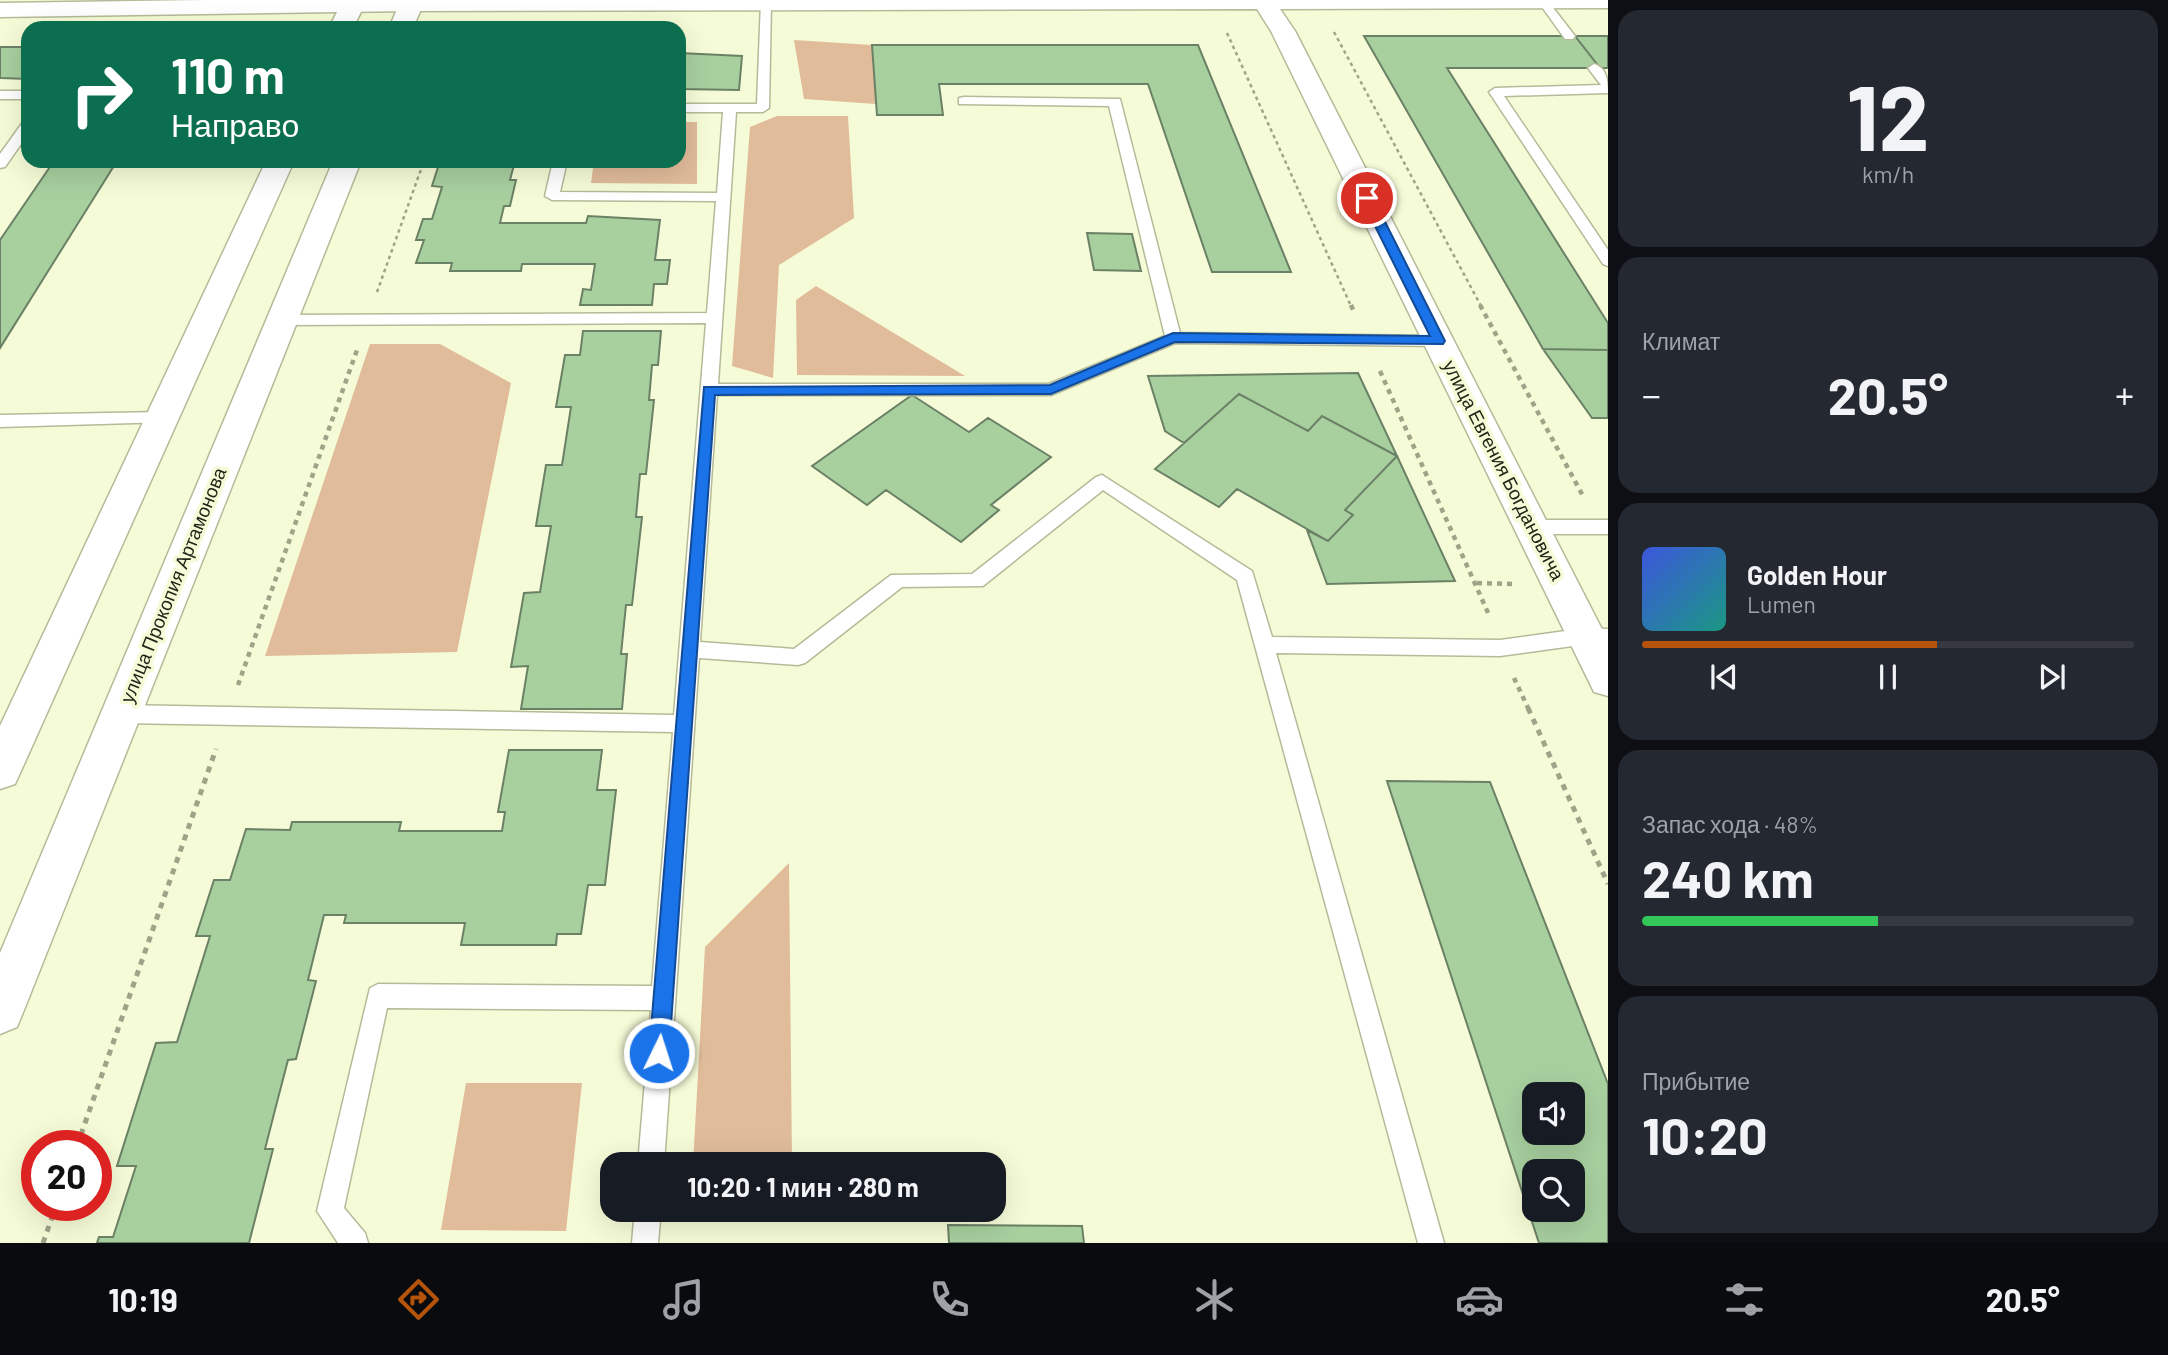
<!DOCTYPE html>
<html lang="ru">
<meta charset="utf-8">
<style>
:root{--surface:#171b24;--page:#242831;--text:#f1f3f6;--muted:#9ea1a6;--line:#363941;--accent:#b45309}
body{margin:0;font-family:Barlow,sans-serif;background:var(--page);color:var(--text);height:100vh;display:flex;flex-direction:column;font-size:26px;white-space:nowrap}
*{box-sizing:border-box;margin:0}
p{font-size:23px;color:var(--muted)}
.icon{flex:none;width:38px;height:38px;fill:none;stroke:currentColor;stroke-width:2;stroke-linecap:round;stroke-linejoin:round}
.map{position:relative;flex:1;overflow:hidden}
.side{display:flex;flex-direction:column;gap:10px;padding:10px;background:#0d0f14;width:560px}
.side>*{flex:none}
.top-card{position:absolute;left:21px;top:21px;width:665px;height:147px;border-radius:21px;box-shadow:0 7px 28px #0002;background:#0b6e4f;color:#fff;overflow:hidden}
.tools{position:absolute;left:1522px;top:1082px;display:grid;gap:14px}
.tools a{display:grid;place-items:center;width:63px;height:63px;border-radius:14px;background:var(--surface);box-shadow:0 7px 28px #0002;font-size:35px}
.speed{position:absolute;left:21px;top:1130px;display:flex;gap:14px;font-size:35px;font-weight:700;text-align:center}
.speed>*{display:grid;place-content:center;width:91px;height:91px;border-radius:50%;background:var(--surface);box-shadow:0 7px 28px #0002;line-height:1}
.speed .limit{border:10px solid #d22;background:#fff;color:#111}
.pin{position:absolute;display:grid;place-items:center;width:60px;height:60px;color:#fff;margin:-30px;border:4px solid #fff;border-radius:50%;box-shadow:0 2px 7px #0007}
.me{position:absolute;width:77px;margin:-38px;rotate:4deg;stroke-linejoin:round;filter:drop-shadow(0 0 5px #0008)}
.turn{display:flex;align-items:center;gap:24px;height:147px;padding:0 35px;font-size:32px}
.turn .icon{width:91px;height:91px;stroke-width:2.5}
.turn b{display:block;font-size:49px;line-height:60px}
.big{font-size:52px;font-weight:700;line-height:1.1}
.side .widget{flex:1;display:flex;flex-direction:column;justify-content:center;gap:10px;min-width:0;padding:0 24px;border-radius:21px;background:var(--page)}
.side .dial{align-items:center;gap:0}
.dial b{font-size:91px;line-height:1}
.song{display:flex;align-items:center;gap:21px}
.cover{width:84px;height:84px;border-radius:10px;background:linear-gradient(135deg,hsl(230 70% 55%),hsl(170 70% 35%))}
.played{height:7px;border-radius:4px;background:linear-gradient(90deg,var(--accent) 60%,var(--line) 60%)}
.keys{display:flex;justify-content:space-around;direction:ltr}
.heat{display:flex;justify-content:space-between;align-items:center;font-size:38px;direction:ltr}
.charge{height:10px;border-radius:5px;background:linear-gradient(90deg,#34c759 48%,var(--line) 0)}
.trip{position:absolute;left:600px;top:1152px;width:406px;height:70px;border-radius:21px;background:var(--surface);box-shadow:0 7px 28px #0002;font-weight:700;line-height:70px;text-align:center}
.menu{display:flex;height:112px;justify-content:space-around;align-items:center;background:#090b0e;color:var(--muted)}
.menu .icon{width:49px;height:49px}
.menu .selected{color:var(--accent)}
.menu b{font-size:32px;color:var(--text)}
main{display:flex;flex:1;min-height:0}
.map>svg:first-child{display:block}
.green{fill:#e0bc9a}
.building{fill:#a8d09f;stroke:#6b8166;stroke-width:2;fill-rule:evenodd}
.lines{fill:none;stroke-linecap:round;stroke-linejoin:round}
.service-casing{stroke:#b5ba98;stroke-width:3}
.minor-casing{stroke:#b5ba98;stroke-width:3}
.tertiary-casing{stroke:#b5ba98;stroke-width:3}
.path-far2{stroke:#9fa388;stroke-width:2.5;stroke-dasharray:3.5 3.5;stroke-linecap:butt}
.path-far1{stroke:#9fa388;stroke-width:4.5;stroke-dasharray:5 5;stroke-linecap:butt}
.path{stroke:#9fa388;stroke-width:5;stroke-dasharray:6 6;stroke-linecap:butt}
.service{fill:#fff;fill-rule:evenodd}
.minor{fill:#fff;fill-rule:evenodd}
.tertiary{fill:#fff;fill-rule:evenodd}
.route{fill:#1a73e8;stroke:#114b97;stroke-width:2}
.labels{text-anchor:middle;stroke-width:7;stroke-linejoin:round;paint-order:stroke}
.street-label{font-size:19px;fill:#232518;stroke:#f6fbd7}
</style>
<main>
<div class="map">
<svg width="1608" height="1243" viewBox="0 0 1608 1243">
<rect width="100%" height="100%" fill="#f6fbd7"/>
<path class="green" d="M794,40L872,45L876,104L804,99Z
M777,116H848L854,218L779,265L773,378L732,366L750,127Z
M679,122H697V184L591,183L594,161H679Z
M816,286L965,376L797,375L796,300Z
M370,344H440L511,383L457,652L265,656Z
M789,863L792,1164H693L705,947Z
M466,1083H582L566,1231L441,1230Z"/>
<path class="building" d="M1364,36H1575L1600,68H1447L1608,323V350L1543,349Z
M1575,36H1608V68H1600Z
M872,45H1198L1291,272H1212L1148,84H939L943,115H877Z
M0,47H28V79L0,78Z
M679,53L742,56L739,90L679,89Z
M54,161H117L0,348V240Z
M440,161H515L510,180H516L510,206H504L500,223H586L588,216L660,220L655,260H670L667,284H654L652,305H580L583,289L591,290L595,264H522L521,271H450L452,263H416L424,240H416L423,219H432L442,187L432,186Z
M1087,233L1132,234L1141,271L1094,270Z
M583,331H661L658,365H652L649,400H654L646,474H640L636,517H642L632,605H626L621,654H627L622,709H521L528,666L511,667L524,593L540,592L551,526H536L546,465H562L571,407H556L565,355H580Z
M1543,349L1608,350V418H1592Z
M1358,373L1397,456L1322,416L1308,431L1239,394L1184,443L1165,431L1148,376Z
M1239,394L1308,431L1322,416L1397,456L1345,510L1353,515L1328,541L1237,489L1219,507L1155,469Z
M912,395L969,432L988,418L1051,457L991,505L999,510L961,542L886,490L867,505L812,466Z
M1397,456L1455,581L1327,584L1307,530L1328,541L1353,515L1345,510Z
M509,750H602L597,790H616L605,885H588L581,934H557L556,945H461L465,923H344L346,915H324L308,980L316,981L296,1059L288,1060L276,1106L265,1149H273L249,1243H97L99,1237H113L136,1166H117L156,1043L177,1042L210,936H196L214,880H230L246,829L290,830L292,822H401L399,831H502L505,812H498Z
M1387,781L1490,782L1608,1084V1243H1539ZM1535,1094H1573V1132H1535ZM1535,1171H1573V1209H1535Z
M948,1225L1082,1226L1084,1243H949Z"/>
<g class="lines">
<defs>
<path id="service" d="M1537,0H1547L1575,36L1573,39H1565Z
M761,1L771,3L769,108L763,112H736L718,384H1049L1165,336L1109,106L959,104V98L964,97L1120,99L1180,333L1439,336L1447,341L1439,346L1175,343L1051,395H717L700,642L794,649L891,575L972,574L1096,477L1102,475L1252,571L1272,637L1500,640L1587,628L1608,629V645L1587,644L1500,656L1276,653L1444,1243H1418L1237,580L1103,490L983,586L902,587L805,663L798,665L699,658L664,1164H638L651,1010L387,1008L344,1208L365,1233L368,1243H338L317,1211L370,988L378,984L652,986L673,732L121,723L114,720L111,714L114,708L121,705L674,715L706,323L281,325L273,320L281,315L707,313L716,201L552,200L545,196L553,161H567L560,192L717,193L723,112H679V104H757Z
M1594,64C1607,68 1608,81 1608,93L1504,96L1608,250V266L1603,264L1489,92L1495,88L1601,85L1588,68Z
M0,91H28V99H0Z
M28,121V134L5,167L0,168V154L23,122Z
M162,412L168,414L170,418L168,422L0,427V415Z
M1532,520H1608V534H1532L1526,532L1523,527L1526,522Z
M635,1209H661L658,1243H632Z"/>
<path id="minor" d="M203,0H1608V8L1280,9L1295,31L1608,641V696L1594,692L1271,31L1257,9L411,11L0,17V3Z"/>
<path id="tertiary" d="M343,0H367L353,28H329Z
M401,0H425L413,28H389Z
M266,161H294L21,771L15,784L0,789V726Z
M333,161H361L24,1010L17,1027L0,1034V953Z"/>
</defs>
<use href="#service" class="service-casing"/>
<use href="#minor" class="minor-casing"/>
<use href="#tertiary" class="tertiary-casing"/>
<path class="path-far2" d="M1334,32L1481,306
M1227,33L1351,306
M377,292L424,161"/>
<path class="path-far1" d="M1351,305L1354,312
M1480,305L1583,496
M1380,371L1489,615
M1477,583L1516,584
M1514,678L1529,710
M238,685L357,350"/>
<path class="path" d="M1528,708L1608,884
M77,1146L216,749
M43,1243L56,1206"/>
<use href="#service" class="service"/>
<use href="#minor" class="minor"/>
<use href="#tertiary" class="tertiary"/>
</g>
<path class="route" d="M1367,194L1373,198L1445,341L1443,344L1175,342L1051,394L715,395L669,1053L666,1060L659,1063L652,1060L649,1053L704,387L1050,385L1173,333L1430,336L1361,198Z"/>
<g class="labels">
<g class="street-label">
<text transform="translate(1504 470) rotate(63)" y="7">улица Евгения Богдановича</text>
<text transform="translate(173 585) rotate(-68)" y="7">улица Прокопия Артамонова</text>
</g>
</g>
</svg>
<div class="tools">
<a><svg class="icon" aria-label="sound" viewBox="0 0 24 24"><path d="M4 9h4l5-4v14l-5-4H4zM17 9q2 3 0 6"/></svg></a>
<a><svg class="icon" aria-label="search" viewBox="0 0 24 24"><circle cx="10" cy="10" r="6"/><path d="M15 15l6 6"/></svg></a>
</div>
<div class="speed"><div class="limit">20</div></div>
<div class="pin" style="left:1367px;top:198px;background:#d93025"><svg class="icon" aria-label="arrive" viewBox="0 0 24 24"><path d="M6 21V4h12l-3 4 3 4H6"/></svg></div>
<svg class="me" style="left:659px;top:1053px" viewBox="-20 -20 40 40"><circle r="17" fill="#1a73e8" stroke="#fff" stroke-width="3"/><path d="M0-11L8 9 0 5-8 9z" fill="#fff"/></svg>
<div class="trip">10:20 · 1 мин · 280 m</div>
<div class="top-card">
<div class="turn"><svg class="icon" aria-label="right" viewBox="0 0 24 24"><path d="M7 20v-9h11M14 6l5 5-5 5"/></svg><div><b>110 m</b>Направо</div></div>
</div>
</div>
<section class="side">
<div class="widget dial"><b>12</b><p>km/h</p></div>
<div class="widget"><p>Климат</p>
<div class="heat"><a>−</a><b class="big">20.5°</b><a>+</a></div>
</div>
<div class="widget">
<div class="song"><i class="cover"></i><div><b>Golden Hour</b><p>Lumen</p></div></div>
<div class="played"></div>
<div class="keys"><svg class="icon" aria-label="previous" viewBox="0 0 24 24"><path d="M18 5L8 12l10 7zM5 5v14"/></svg><svg class="icon" aria-label="pause" viewBox="0 0 24 24"><path d="M8 5v14M16 5v14"/></svg><svg class="icon" aria-label="next" viewBox="0 0 24 24"><path d="M6 5l10 7-10 7zM19 5v14"/></svg></div>
</div>
<div class="widget"><p>Запас хода · 48%</p><b class="big">240 km</b><div class="charge"></div></div>
<div class="widget"><p>Прибытие</p><b class="big">10:20</b></div>
</section>
</main>
<nav class="menu">
<b>10:19</b>
<svg class="icon selected" aria-label="directions" viewBox="0 0 24 24"><path d="M12 3l9 9-9 9-9-9zM9 14v-3h6M13 9l2 2-2 2"/></svg>
<svg class="icon" aria-label="music" viewBox="0 0 24 24"><path d="M9 18V5l10-2v13"/><circle cx="6" cy="18" r="3"/><circle cx="16" cy="16" r="3"/></svg>
<svg class="icon" aria-label="phone" viewBox="0 0 24 24"><path d="M5 4h4l2 5-3 2q2 4 5 5l2-3 5 2v4C11 20 4 13 5 4z"/></svg>
<svg class="icon" aria-label="climate" viewBox="0 0 24 24"><path d="M12 3v18M4 7l16 10M4 17L20 7"/></svg>
<svg class="icon" aria-label="car" viewBox="0 0 24 24"><path d="M5 17H2v-5l4-1 3-4h7l3 4 3 1v5h-3M9 17h6M6 11h13"/><circle cx="7" cy="17" r="2"/><circle cx="17" cy="17" r="2"/></svg>
<svg class="icon" aria-label="filters" viewBox="0 0 24 24"><path d="M4 7h16M4 17h16"/><circle cx="9" cy="7" r="2"/><circle cx="15" cy="17" r="2"/></svg>
<b>20.5°</b>
</nav>
